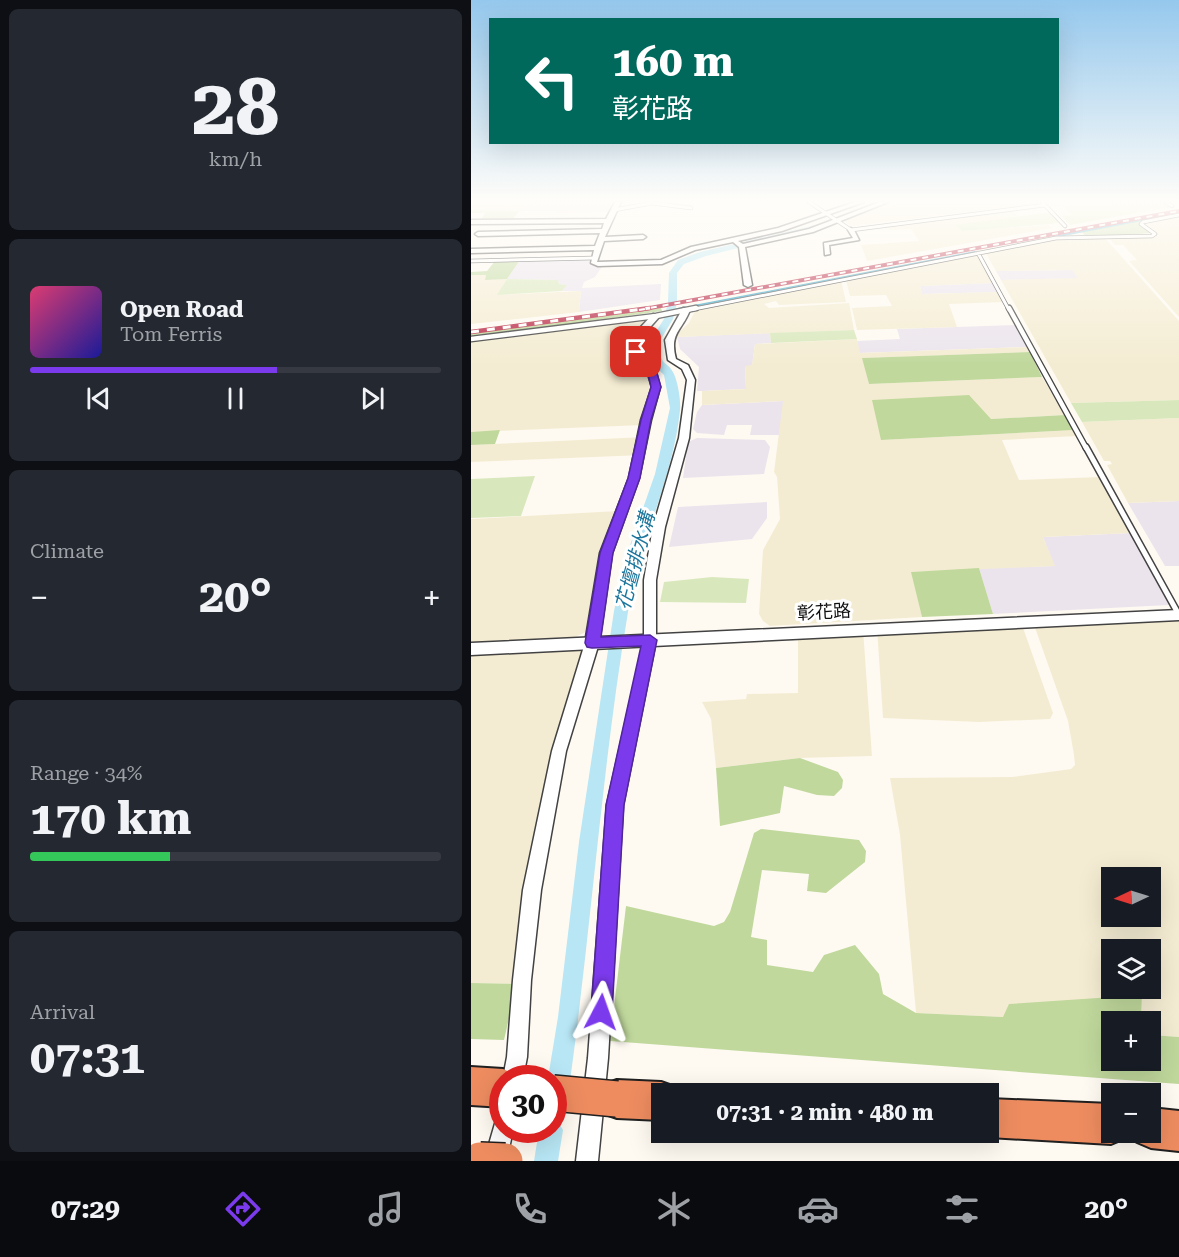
<!DOCTYPE html>
<meta charset="utf-8">
<style>
:root{--surface:#171b24;--page:#242831;--text:#f1f3f6;--muted:#9ea1a6;--line:#363941;--accent:#7c3aed}
body{margin:0;font-family:"Roboto Serif","Noto Sans TC",serif;background:var(--page);color:var(--text);height:100vh;display:flex;flex-direction:column;font-size:22px;white-space:nowrap}
*{box-sizing:border-box;margin:0}
p{font-size:20px;color:var(--muted)}
.icon{flex:none;width:33px;height:33px;fill:none;stroke:currentColor;stroke-width:2;stroke-linecap:round;stroke-linejoin:round}
.map{position:relative;flex:1;overflow:hidden}
.details{display:flex;flex-direction:column;gap:9px;padding:9px;background:#0d0f14;width:471px}
.details>*{flex:none}
.guide{position:absolute;left:18px;top:18px;width:570px;height:126px;border-radius:0px;box-shadow:0 6px 24px #0002;background:#00695c;color:#fff;overflow:hidden}
.needle{width:39px;rotate:266deg}
.controls{position:absolute;left:630px;top:867px;display:grid;gap:12px}
.controls a{display:grid;place-items:center;width:60px;height:60px;border-radius:0px;background:var(--surface);box-shadow:0 6px 24px #0002;font-size:30px}
.speed{position:absolute;left:18px;top:1065px;display:flex;gap:12px;font-size:30px;font-weight:700;text-align:center}
.speed>*{display:grid;place-content:center;width:78px;height:78px;border-radius:50%;background:var(--surface);box-shadow:0 6px 24px #0002;line-height:1}
.speed .limit{border:9px solid #d22;background:#fff;color:#111}
.pin{position:absolute;display:grid;place-items:center;width:51px;height:51px;color:#fff;margin:-26px;border-radius:12px;box-shadow:0 3px 9px #0006}
.me{position:absolute;width:66px;margin:-33px;rotate:4deg;stroke-linejoin:round;filter:drop-shadow(0 0 4px #0008)}
.turn{display:flex;align-items:center;gap:21px;height:126px;padding:0 24px;font-size:27px}
.turn .icon{width:78px;height:78px;stroke-width:2.5}
.turn b{display:block;font-size:42px;line-height:51px}
.big{font-size:45px;font-weight:700;line-height:1.1}
.details .widget{flex:1;display:flex;flex-direction:column;justify-content:center;gap:9px;min-width:0;padding:0 21px;border-radius:9px;background:var(--page)}
.details .dial{align-items:center;gap:0}
.dial b{font-size:78px;line-height:1}
.song{display:flex;align-items:center;gap:18px}
.cover{width:72px;height:72px;border-radius:9px;background:linear-gradient(135deg,hsl(340 70% 55%),hsl(240 70% 35%))}
.played{height:6px;border-radius:3px;background:linear-gradient(90deg,var(--accent) 60%,var(--line) 60%)}
.keys{display:flex;justify-content:space-around;direction:ltr}
.heat{display:flex;justify-content:space-between;align-items:center;font-size:33px;direction:ltr}
.charge{height:9px;border-radius:4px;background:linear-gradient(90deg,#34c759 34%,var(--line) 0)}
.trip{position:absolute;left:180px;top:1083px;width:348px;height:60px;border-radius:0px;background:var(--surface);box-shadow:0 6px 24px #0002;font-weight:700;line-height:60px;text-align:center}
.tabs{display:flex;height:96px;justify-content:space-around;align-items:center;background:#090b0e;color:var(--muted)}
.tabs .icon{width:42px;height:42px}
.tabs .active{color:var(--accent)}
.tabs b{font-size:27px;color:var(--text)}
main{display:flex;flex:1;min-height:0}
.map>svg:first-child{display:block}
.industrial{fill:#ebe4ed}
.farmland{fill:#f4ecd2;fill-rule:evenodd}
.green{fill:#d9e8bc}
.forest{fill:#c0d89c}
.lines{fill:none;stroke-linecap:round;stroke-linejoin:round}
.stream-far1{stroke:#42a6c8;stroke-width:2}
.stream{stroke:#42a6c8;stroke-width:3}
.canal{fill:#b8e6f4;fill-rule:evenodd}
.service-far2-casing{stroke:#424242;stroke-width:4.5}
.service-far1-casing{stroke:#424242;stroke-width:7}
.service-casing{stroke:#424242;stroke-width:8}
.minor-casing{stroke:#424242;stroke-width:3}
.tertiary-casing{stroke:#424242;stroke-width:3}
.motorway-casing{stroke:#202020;stroke-width:4}
.service-far2{stroke:#fff;stroke-width:3}
.service-far1{stroke:#fff;stroke-width:4.5}
.service{stroke:#fff;stroke-width:5}
.minor{fill:#fff;fill-rule:evenodd}
.tertiary{fill:#fff;fill-rule:evenodd}
.motorway{fill:#ee8c60;fill-rule:evenodd}
.rail-far1-casing{stroke:#ba2c48;stroke-width:4}
.rail-casing{stroke:#ba2c48;stroke-width:4.5}
.rail-far1{stroke:#fff;stroke-width:2;stroke-dasharray:6;stroke-linecap:butt}
.rail{stroke:#fff;stroke-width:3;stroke-dasharray:8;stroke-linecap:butt}
.motorway-bridge-casing{stroke:#202020;stroke-width:38;stroke-linecap:butt}
.motorway-bridge{stroke:#ee8c60;stroke-width:35}
.route{fill:#7c3aed;stroke:#51269a;stroke-width:1.5}
.labels{text-anchor:middle;stroke-width:6;stroke-linejoin:round;paint-order:stroke}
.street-label{font-size:18px;fill:#0f0f0f;stroke:#fff}
.water-label{font-size:20px;font-style:italic;fill:#1d779d;stroke:#fff}
</style>
<main>
<section class="details">
<div class="widget dial"><b>28</b><p>km/h</p></div>
<div class="widget">
<div class="song"><i class="cover"></i><div><b>Open Road</b><p>Tom Ferris</p></div></div>
<div class="played"></div>
<div class="keys"><svg class="icon" aria-label="previous" viewBox="0 0 24 24"><path d="M18 5L8 12l10 7zM5 5v14"/></svg><svg class="icon" aria-label="pause" viewBox="0 0 24 24"><path d="M8 5v14M16 5v14"/></svg><svg class="icon" aria-label="next" viewBox="0 0 24 24"><path d="M6 5l10 7-10 7zM19 5v14"/></svg></div>
</div>
<div class="widget"><p>Climate</p>
<div class="heat"><a>−</a><b class="big">20°</b><a>+</a></div>
</div>
<div class="widget"><p>Range · 34%</p><b class="big">170 km</b><div class="charge"></div></div>
<div class="widget"><p>Arrival</p><b class="big">07:31</b></div>
</section>
<div class="map">
<svg width="708" height="1161" viewBox="0 0 708 1161">
<rect width="100%" height="100%" fill="#fefaf2"/>
<path class="industrial" d="M58,202H146L140,212L84,213L85,211H48Z
M576,202H693L695,204L580,206Z
M122,258L121,264L132,265L124,277L113,282L111,288L190,284L189,300L108,312L110,291H91L96,285L88,284L87,280L36,279L49,260Z
M602,270L608,279L530,280L525,271Z
M522,283L526,292L451,294L449,286Z
M544,325L556,347L388,353L386,341L429,339L426,329Z
M299,333L300,343L284,344L281,366H274L275,389L231,391H226L228,367L209,349L206,337Z
M313,401L309,435H279L281,425H256L253,435L226,433L222,429L226,412L231,405Z
M226,438L294,440L299,447L293,474L212,478L217,442Z
M708,501V566H694L657,503Z
M296,502V518L281,539L198,547L207,507Z
M660,533L698,605L522,614L508,568L583,566L572,537Z"/>
<path class="farmland" d="M0,202H58L48,211L0,210Z
M417,202L435,204L571,203L380,226L373,221Z
M540,209L548,217L485,225L491,231L577,225L582,228L396,261L390,245L448,241L440,229L419,230L415,225Z
M708,216V317L658,261L666,260L652,245H644L638,238L688,236L676,224Z
M588,238H634L708,321V400L600,403L530,280L607,278L601,270L525,271L514,252Z
M506,254L522,283L449,286L451,294L526,292L532,302L478,304L486,327L386,330L381,308L421,306L415,295L379,296L375,280Z
M0,275H15L14,280L36,279L27,295L110,291L108,312L0,324Z
M367,279L370,280L375,302L308,305L305,301L293,304L298,308L378,303L383,330L206,337L208,332L218,323L225,309L232,306Z
M178,316L179,319L171,328L167,353L184,370L186,376L172,425L0,432V342Z
M386,339L389,353L556,347L559,352L392,358L398,384L571,377L594,415L520,419L410,440L603,430L606,436L531,440L548,480L629,477L660,533L572,537L584,566L441,572L451,617L299,626L292,621L288,614L292,550L309,519L306,477L303,472L312,401L231,405V391L275,389L274,366L281,365L284,344Z
M708,418V501L657,503L636,465L641,464L639,461H633L611,422Z
M174,437L172,455L0,462V445Z
M147,511L119,630L104,637L0,642V519Z
M705,616L708,621V1037L680,1035V1022L670,1021L671,995L532,1017L445,1013L429,835L419,778L541,777L600,769L604,765L603,755L597,721L562,622ZM640,878H680V916H640ZM640,950H680V988H640Z
M550,622L582,713L579,719L508,722L412,718L406,628Z
M392,629L401,756L329,758L245,768L240,719L231,702L275,699L276,694L327,693V633Z
M117,646L46,984L0,983V649Z"/>
<path class="green" d="M695,204L699,207L599,225L591,216L601,215L593,206Z
M581,212L591,221L581,224L491,231L484,225Z
M36,279L87,280L88,284L96,285L91,291L26,295Z
M383,330L386,339L300,343L299,333Z
M708,400V418L611,422L600,403Z
M64,476L50,516L0,518V479Z
M241,577L278,579L275,603L189,602L193,582Z"/>
<path class="forest" d="M0,210L48,211L39,223L0,224V222L9,221L14,213H0Z
M666,220L680,233L616,238L611,232L598,235L594,234Z
M49,260L36,279L14,280L15,275H0V272L16,271L24,261Z
M190,308L191,311L0,338V333Z
M559,352L571,377L398,384L391,358Z
M498,395L520,419L594,415L603,430L410,440L401,400Z
M29,430L24,444L0,445V432Z
M508,568L522,614L451,617L440,572Z
M329,758L367,772L372,780L371,788L363,796L346,795L313,786L309,813L249,826L245,768Z
M290,829L388,840L395,851L394,862L355,893L336,891L338,874L291,870L280,937L296,940V965L342,972L353,955L384,945L408,974L412,994L445,1013L532,1017L538,1004L671,995L670,1021L640,1022V1060H680V1035L708,1037V1084L139,1041L155,906L243,926L253,922L259,912L283,833Z
M0,983L46,984L33,1040L0,1039Z"/>
<g class="lines">
<path class="stream-far1" d="M582,237L708,213
M223,306L504,252
M207,310L215,308"/>
<path class="stream" d="M200,311L214,308"/>
<path class="canal" d="M401,202H409L380,216L375,215Z
M361,221L363,224L235,256L213,264L206,273V302L202,319L187,344C190,369 196,359 203,374C207,383 210,401 209,410C202,479 168,543 157,612C129,779 119,949 94,1116L89,1125L92,1130L87,1161H63L68,1130H82V1078H77L87,1017L108,842L143,611L156,554L184,474L199,408L193,375L179,361L177,344L193,319L197,302L198,273L207,260L229,252Z"/>
<defs>
<path id="service-far2" d="M338,202L380,230L574,205
M695,202L701,206
M572,203L594,226
M143,210L181,203L220,208
M507,253L538,310
M0,261L123,258
M218,310L585,238L681,236L684,234L670,224L672,222L708,215"/>
<path id="service-far1" d="M538,308L615,448
M0,339L185,316L225,308"/>
<path id="service" d="M615,447L708,615"/>
<path id="minor" d="M144,202H150L134,237L172,235L175,237L172,239L133,241L126,262L190,260L220,247L307,228L384,202H393L311,231L267,241L272,244L338,229L409,202H417L342,232L274,247L281,285L277,287L273,285L268,247L262,242L224,250L191,264L127,266L120,263L123,250L0,253V249L124,246L129,233L7,236L4,234L7,232L131,229L133,223L0,224V220L135,219Z
M380,228L383,230L388,240L358,245L359,254L354,255L353,243L382,238L377,230Z
M212,308L219,310C211,331 198,333 205,359L217,365L224,380L218,438L194,527L185,580V640L152,805L137,1058L127,1161H105L117,1058L136,805L173,640V580L182,527L208,438L216,380L211,369L197,360L194,340Z
M182,314L189,316L174,333L169,343L172,358L185,373L189,387L180,420L168,478L141,553L128,643L95,751L70,890L60,980L56,1057L52,1078H32L36,1057L42,980L52,890L81,751L114,643L129,553L158,478L170,420L181,387L177,374L164,359L161,343L167,330Z
M32,1117V1130H42L36,1158L34,1161H16L14,1158L25,1120Z"/>
<path id="tertiary" d="M708,610V620L0,655V643Z"/>
<path id="motorway" d="M0,1067L32,1069L45,1075L47,1078H32V1107L0,1105Z
M146,1080L190,1082L204,1087L206,1094H190V1120L146,1118L132,1113L127,1099L132,1085Z
M518,1099L640,1104V1132H656L654,1138L640,1144L518,1137L506,1132H518Z
M680,1108L708,1111V1151L680,1148L666,1142L662,1132H680Z"/>
</defs>
<use href="#service-far2" class="service-far2-casing"/>
<use href="#service-far1" class="service-far1-casing"/>
<use href="#service" class="service-casing"/>
<use href="#minor" class="minor-casing"/>
<use href="#tertiary" class="tertiary-casing"/>
<use href="#motorway" class="motorway-casing"/>
<use href="#service-far2" class="service-far2"/>
<use href="#service-far1" class="service-far1"/>
<use href="#service" class="service"/>
<use href="#minor" class="minor"/>
<use href="#tertiary" class="tertiary"/>
<use href="#motorway" class="motorway"/>
<defs>
<path id="rail-far1" d="M168,310L708,211"/>
<path id="rail" d="M0,332L179,308"/>
</defs>
<use href="#rail-far1" class="rail-far1-casing"/>
<use href="#rail" class="rail-casing"/>
<use href="#rail-far1" class="rail-far1"/>
<use href="#rail" class="rail"/>
<defs>
<path id="motorway-bridge" d="M82,1093L146,1099
M9,1160L34,1161"/>
</defs>
<use href="#motorway-bridge" class="motorway-bridge-casing"/>
<use href="#motorway-bridge" class="motorway-bridge"/>
</g>
<linearGradient id="sky" x2="0" y2="1"><stop stop-color="#95c8ed"/><stop offset="0.55" stop-color="#fffdf9"/><stop offset="1" stop-color="#fffdf9" stop-opacity="0"/></linearGradient>
<rect width="708" height="365" fill="url(#sky)"/>
<path class="route" d="M162,350H169L173,358L186,373L190,387L180,420L169,478L142,553L130,637L179,635L186,640L153,805L141,1012L138,1020L130,1023L123,1020L120,1012L135,805L170,646L121,648L116,647L114,643L129,553L157,478L170,420L180,387L177,374L163,359Z"/>
<g class="labels">
<g class="street-label">
<text transform="translate(353 612) rotate(-3)" y="6">彰花路</text>
</g>
<g class="water-label">
<text transform="translate(164 561) rotate(-75)" y="7">花壇排水溝</text>
</g>
</g>
</svg>
<div class="controls">
<a><svg class="needle" viewBox="-14 -14 28 28"><path d="M0-13l5 13h-10z" fill="#e53935"/><path d="M0 13l5-13h-10z" fill="#9ea1a6"/></svg></a>
<a><svg class="icon" aria-label="layers" viewBox="0 0 24 24"><path d="M12 4l9 5-9 5-9-5zM3 14l9 5 9-5"/></svg></a>
<a>+</a>
<a>−</a>
</div>
<div class="speed"><div class="limit">30</div></div>
<div class="pin" style="left:165px;top:352px;background:#d93025"><svg class="icon" aria-label="arrive" viewBox="0 0 24 24"><path d="M6 21V4h12l-3 4 3 4H6"/></svg></div>
<svg class="me" style="left:130px;top:1012px" viewBox="-20 -20 40 40"><path d="M0-17L14 15 0 8-14 15z" fill="#7c3aed" stroke="#fff" stroke-width="4"/></svg>
<div class="trip">07:31 · 2 min · 480 m</div>
<div class="guide">
<div class="turn"><svg class="icon" aria-label="left" viewBox="0 0 24 24"><path d="M17 20v-9H6M10 6l-5 5 5 5"/></svg><div><b>160 m</b>彰花路</div></div>
</div>
</div>
</main>
<nav class="tabs">
<b>07:29</b>
<svg class="icon active" aria-label="directions" viewBox="0 0 24 24"><path d="M12 3l9 9-9 9-9-9zM9 14v-3h6M13 9l2 2-2 2"/></svg>
<svg class="icon" aria-label="music" viewBox="0 0 24 24"><path d="M9 18V5l10-2v13"/><circle cx="6" cy="18" r="3"/><circle cx="16" cy="16" r="3"/></svg>
<svg class="icon" aria-label="phone" viewBox="0 0 24 24"><path d="M5 4h4l2 5-3 2q2 4 5 5l2-3 5 2v4C11 20 4 13 5 4z"/></svg>
<svg class="icon" aria-label="climate" viewBox="0 0 24 24"><path d="M12 3v18M4 7l16 10M4 17L20 7"/></svg>
<svg class="icon" aria-label="car" viewBox="0 0 24 24"><path d="M5 17H2v-5l4-1 3-4h7l3 4 3 1v5h-3M9 17h6M6 11h13"/><circle cx="7" cy="17" r="2"/><circle cx="17" cy="17" r="2"/></svg>
<svg class="icon" aria-label="filters" viewBox="0 0 24 24"><path d="M4 7h16M4 17h16"/><circle cx="9" cy="7" r="2"/><circle cx="15" cy="17" r="2"/></svg>
<b>20°</b>
</nav>
